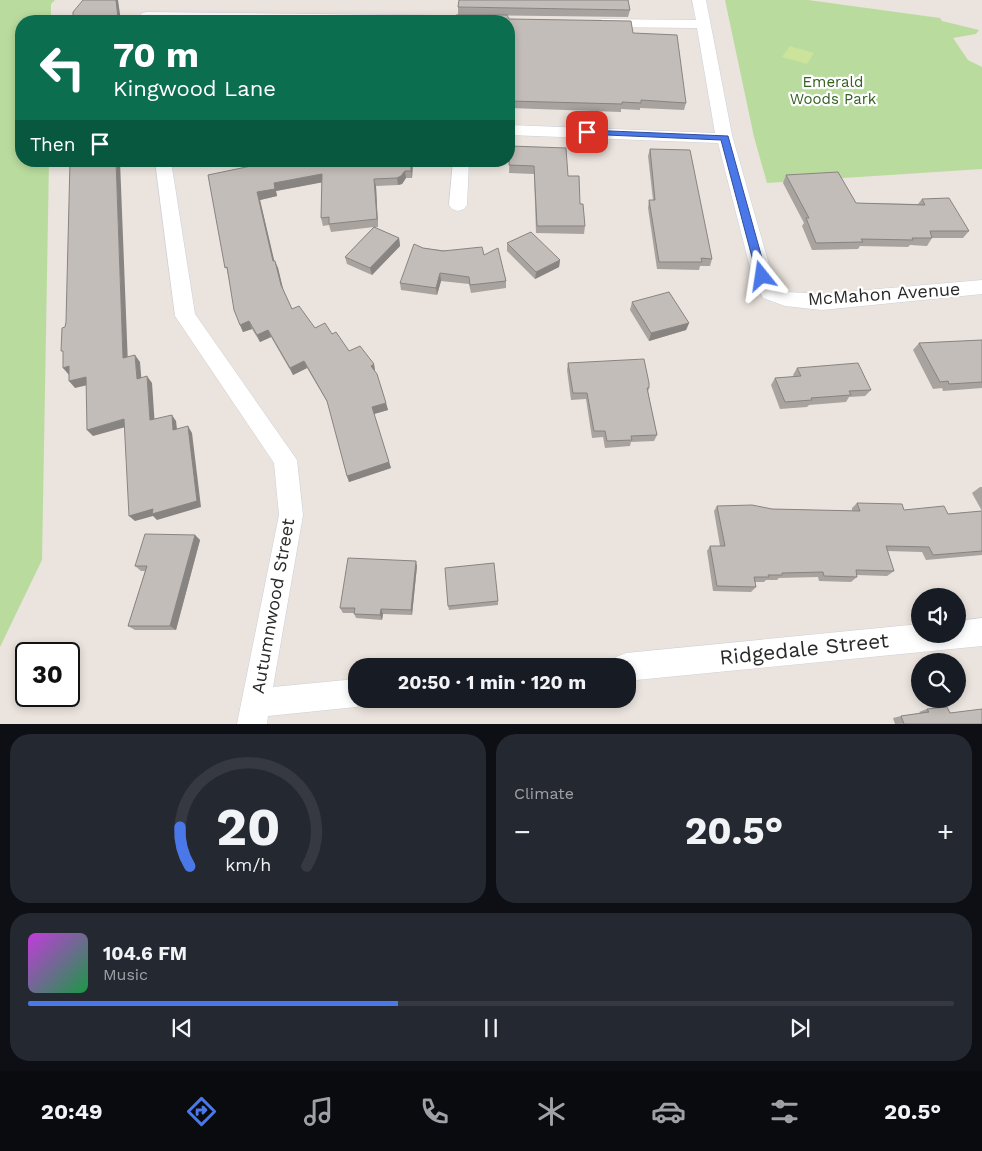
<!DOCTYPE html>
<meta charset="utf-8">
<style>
:root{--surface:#171b24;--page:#242831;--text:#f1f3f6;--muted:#9ea1a6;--line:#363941;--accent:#4b78e9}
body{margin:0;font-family:"Work Sans",sans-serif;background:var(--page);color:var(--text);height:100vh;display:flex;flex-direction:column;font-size:19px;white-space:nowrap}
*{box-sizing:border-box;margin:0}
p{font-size:16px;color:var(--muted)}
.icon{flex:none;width:28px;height:28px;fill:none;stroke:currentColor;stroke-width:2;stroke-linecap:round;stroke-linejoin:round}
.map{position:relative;height:724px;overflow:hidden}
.sheet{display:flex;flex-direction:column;gap:10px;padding:10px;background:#0d0f14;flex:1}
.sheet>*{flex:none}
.banner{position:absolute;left:15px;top:15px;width:500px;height:152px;border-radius:20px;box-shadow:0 2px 8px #0003;background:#0b6e4f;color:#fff;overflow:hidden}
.fabs{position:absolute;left:911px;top:588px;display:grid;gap:10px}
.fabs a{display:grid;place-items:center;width:55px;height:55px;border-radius:50%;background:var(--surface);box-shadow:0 2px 8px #0003;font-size:25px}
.speed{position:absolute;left:15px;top:642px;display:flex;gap:10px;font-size:25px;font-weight:700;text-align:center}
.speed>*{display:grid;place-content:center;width:65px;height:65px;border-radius:50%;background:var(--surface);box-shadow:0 2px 8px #0003;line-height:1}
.speed .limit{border:2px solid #111;border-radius:8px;background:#fff;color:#111}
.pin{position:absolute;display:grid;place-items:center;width:42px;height:42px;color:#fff;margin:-21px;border-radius:10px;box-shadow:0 2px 8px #0006}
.me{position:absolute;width:55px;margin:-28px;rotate:345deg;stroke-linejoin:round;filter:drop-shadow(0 0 4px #0008)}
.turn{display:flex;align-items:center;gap:18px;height:105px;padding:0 15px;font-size:22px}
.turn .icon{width:65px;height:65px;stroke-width:2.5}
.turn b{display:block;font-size:35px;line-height:42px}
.then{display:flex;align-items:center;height:48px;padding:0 15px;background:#0003;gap:10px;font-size:19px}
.big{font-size:38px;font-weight:700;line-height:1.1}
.sheet .tile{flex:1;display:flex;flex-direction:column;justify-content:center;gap:8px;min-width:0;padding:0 18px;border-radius:20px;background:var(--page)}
.sheet .dial{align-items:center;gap:0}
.dial svg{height:130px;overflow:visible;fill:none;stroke:var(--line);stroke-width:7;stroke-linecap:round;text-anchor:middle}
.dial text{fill:var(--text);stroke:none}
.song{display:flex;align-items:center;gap:15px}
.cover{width:60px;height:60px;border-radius:8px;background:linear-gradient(135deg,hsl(290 70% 55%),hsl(140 70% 35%))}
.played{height:5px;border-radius:2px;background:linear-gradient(90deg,var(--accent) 40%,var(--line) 40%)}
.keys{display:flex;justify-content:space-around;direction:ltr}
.heat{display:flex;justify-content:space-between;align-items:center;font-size:28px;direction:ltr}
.sheet .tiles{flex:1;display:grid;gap:10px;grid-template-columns:1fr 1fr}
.tile:last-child{grid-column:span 2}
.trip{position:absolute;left:348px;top:658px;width:288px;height:50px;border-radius:20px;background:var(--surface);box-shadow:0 2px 8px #0003;font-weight:700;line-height:50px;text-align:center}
.tabs{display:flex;height:80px;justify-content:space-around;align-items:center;background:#090b0e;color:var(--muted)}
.tabs .icon{width:35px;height:35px}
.tabs .current{color:var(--accent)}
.tabs b{font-size:22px;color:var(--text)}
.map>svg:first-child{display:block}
.green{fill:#b9dc9e}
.pitch{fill:#cbe39b}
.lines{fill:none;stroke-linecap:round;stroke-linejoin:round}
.minor-casing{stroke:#cbd0da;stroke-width:1}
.minor{fill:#fff;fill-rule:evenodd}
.wall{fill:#a8a39f}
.shaded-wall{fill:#888482}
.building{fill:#c3bdb9;stroke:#888482}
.route{fill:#4b78e9;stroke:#314e97}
.labels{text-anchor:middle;stroke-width:4.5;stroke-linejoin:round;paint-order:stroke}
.far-park-label{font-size:15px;fill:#346020;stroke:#fff}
.street-label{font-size:18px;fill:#2a2a2a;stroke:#fff}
.near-street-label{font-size:21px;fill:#2a2a2a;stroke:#fff}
</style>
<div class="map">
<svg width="982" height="724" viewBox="0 0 982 724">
<rect width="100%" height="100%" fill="#ebe3dd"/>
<path class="green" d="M0,0H55L51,4V21H21V161H49L42,560L0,647Z
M725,0H808L940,18L942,21L979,30L976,34L953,38L968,60L982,67V169L767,183L754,137Z"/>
<path class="pitch" d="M790,46L814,53L807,64L782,57Z"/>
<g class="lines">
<defs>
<path id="minor" d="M692,0H706L732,135L772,275L778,288L787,292L822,294L982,280V294L822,310L785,306L763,298L752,275L718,143L509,135V125L715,133L697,28L602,27L595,23L602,19L696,20Z
M147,12L484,16L491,20L247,21L142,19L140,16L142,13Z
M155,161H171L195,314L297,460L303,515L273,687L356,679V699H368L366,703L356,707L268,716L267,724H237L279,515L274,463L175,316Z
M453,161H469L467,205L464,209L458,211L452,209L449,205Z
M982,618V646L626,681V666H612L616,657L626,653L920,624V634H958V621Z"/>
</defs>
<use href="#minor" class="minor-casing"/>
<use href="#minor" class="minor"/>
</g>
<path class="wall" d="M458,7L630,10L628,17L458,15Z
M509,19L633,33L686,103L684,110L640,108V110L621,109V112L509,108Z
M510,146L568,176L580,204L585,226L584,234L536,233L534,174L509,173Z
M650,149L712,259L710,266H700L699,270L657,269L648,208L649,200H653L648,156Z
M413,161L412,178H406L402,184L398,185L376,186L378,227H374L399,238L400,246L372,275L347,264L345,257L374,227L331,232L329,225L323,226L321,218L322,182L276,191L277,196L260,200L274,261L278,268L283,289L292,309L315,328L332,334L349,351L374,364L375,371L386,403L388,410L374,414L391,468L349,482L347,476L329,405L307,368L293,375L271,337L260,342L252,329L243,332L240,325L228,275L208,175Z
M786,175L856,203L918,204L922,199L969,231L963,238H932L927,246L910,245L908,247L860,246L858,249L812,250L802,226L804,223L783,183Z
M507,243L560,260L559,267L535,279L507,251Z
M423,248L484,255L506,281V288L471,293L469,284L441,281L437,295L401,290L400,283Z
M632,302L689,323L686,330L649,341L630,310Z
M982,340V388L943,391L942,388L933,389L913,350L919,343Z
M568,363L649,388L648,392L657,435L654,441L631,442L630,446L605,448L603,437L592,438L586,399L571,400L567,370Z
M797,368L871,390L865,396L849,397L846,402L809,405L807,407L780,409L771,385L775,378L794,377L793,375Z
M980,487H982V555L926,560L922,552L887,551L894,571L887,576L857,575V577L851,582L819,581L818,577L779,578L777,580H766L764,582H755L756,587L751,592L713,591L707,551L710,546H720L714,511L717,506L772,509L852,511V508L857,503L904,510L948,514L982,511L972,493Z
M195,535L200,540L176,630H135L128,626L145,571H141L135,566Z
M417,566L412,615L383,614L382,620L356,618L354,613H343L340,608Z
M498,601V605L449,610L448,606Z
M927,709L950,713L982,724H895L893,718L901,716L920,713L919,712Z"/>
<path class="shaded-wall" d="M116,0H118L121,21H115Z
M116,161H120L128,365L123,358Z
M411,161H413L412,178L411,171Z
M405,171L406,178L402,184L398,185L397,178Z
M322,174L324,182L276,191L277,196L260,200L276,268L273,261L257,192L274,183Z
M374,179L376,186L378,227L377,219Z
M399,238L400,246L372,275L370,268Z
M560,260L559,267L535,279L536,272Z
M275,261L278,268L284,293L281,285Z
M440,273L441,281L437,295L436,288Z
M249,321L252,329L243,332L240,325Z
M689,323L686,330L649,341L651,333Z
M268,330L271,337L260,342L257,335Z
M135,355L140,362L142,386L137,379Z
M304,361L307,368L293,375L290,368Z
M374,364L375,371L373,373L371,366Z
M69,366V375L63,368Z
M147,376L152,383L155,427L150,420Z
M86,377L92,384L75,388L69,381Z
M386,403L388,410L374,414L372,407Z
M172,415L176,421L178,437L173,430Z
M124,419L129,426L93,436L87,430Z
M188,426L192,433L201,507L157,520L153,516L135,521L129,516Z
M389,462L391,468L349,482L347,476Z
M195,535L200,540L176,630L170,626Z
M416,561L417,566L412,615L411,610Z
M381,609L383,614L382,620L380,615Z"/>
<path class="building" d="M83,0H116L118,18H115V21H73V12Z
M459,0H628L630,10L458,7Z
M456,15H507L509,19L631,21L633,33L677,35L686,103L641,100V103L622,102V104L509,101V21H455Z
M510,146L566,148L568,176H579L580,204H583L585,226H537L534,166L509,165Z
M650,149L690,150L712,259L701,258L702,262H659L649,200H655Z
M70,161H116L123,358L135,355L137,379L147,376L150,420L172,415L173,430L188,426L197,501L152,514L153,509L129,516L124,419L87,430L86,377L69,381V366L63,368V351H61L62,328L65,327L66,322Z
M275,161H411V171H405L401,176L397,178L374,179L377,219L329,224V217L321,218L322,174L274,183L275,189L257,192L273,261H275L281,285L292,309L299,306L315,328L325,323L332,334L336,332L349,351L360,346L374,364L371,366L377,374L386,403L372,407L389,462L347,476L327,401L304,361L290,368L268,330L257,335L249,321L240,325L234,310L227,267L225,268L208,175Z
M838,172L856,203L925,205L922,199L949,198L969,231H930L932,238H912L913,240L861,239L863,242L816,243L806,218H809L786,175Z
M374,227L399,238L370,268L345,257Z
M531,232L560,260L536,272L507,243Z
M414,244L423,248L443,251L482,247L484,255L498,248L506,281L470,285L469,277L440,273L436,288L400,283Z
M669,292L689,323L651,333L632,302Z
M982,340V382L949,384L948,381L940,382L919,343Z
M644,359L649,383V388H647L657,435L631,436L632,440L607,441L605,431H594L587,393H573L568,363Z
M858,363L871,390L849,391L851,395L811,398L812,400L785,402L775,378L801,376L797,368Z
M857,503L902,504L904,510L944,506L948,514L982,511V551L933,555L929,547L886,546L894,571L856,570L857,577L824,576L823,572L782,573V575H768L769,577H754L756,587L717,586L710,546H725L717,506L752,505L772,509L860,511Z
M145,534L195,535L170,626H128L147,566H135Z
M348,558L416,561L411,610L381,609L380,615L354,614L355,608H340Z
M494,563L498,601L448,606L445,568Z
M947,707L950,713L982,709V724H904L901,716L929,712L927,709Z"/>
<path class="route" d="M587,130L728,136L767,276L766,278L762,279L757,276L721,140L584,134L583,132Z"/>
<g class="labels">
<g class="far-park-label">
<text x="833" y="87">Emerald<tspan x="833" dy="17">Woods Park</tspan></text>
</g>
<g class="street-label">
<text transform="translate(884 294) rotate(-4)" y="6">McMahon Avenue</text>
<text transform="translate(273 606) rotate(-80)" y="6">Autumnwood Street</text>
</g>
<g class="near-street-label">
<text transform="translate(804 649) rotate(-6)" y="7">Ridgedale Street</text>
</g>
</g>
</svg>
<div class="fabs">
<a><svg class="icon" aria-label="sound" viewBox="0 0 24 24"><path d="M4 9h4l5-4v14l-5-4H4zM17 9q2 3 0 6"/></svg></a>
<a><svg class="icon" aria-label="search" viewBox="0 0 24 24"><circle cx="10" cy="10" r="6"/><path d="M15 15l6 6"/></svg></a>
</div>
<div class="speed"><div class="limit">30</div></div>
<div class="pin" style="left:587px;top:132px;background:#d93025"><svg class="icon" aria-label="arrive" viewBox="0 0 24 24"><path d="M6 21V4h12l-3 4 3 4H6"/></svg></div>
<svg class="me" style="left:762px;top:276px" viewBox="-20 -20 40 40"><path d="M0-17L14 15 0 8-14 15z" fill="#4b78e9" stroke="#fff" stroke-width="4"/></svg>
<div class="trip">20:50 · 1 min · 120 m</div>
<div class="banner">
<div class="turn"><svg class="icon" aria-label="left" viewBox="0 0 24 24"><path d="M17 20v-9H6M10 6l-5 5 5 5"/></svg><div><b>70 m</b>Kingwood Lane</div></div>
<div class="then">Then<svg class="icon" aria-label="arrive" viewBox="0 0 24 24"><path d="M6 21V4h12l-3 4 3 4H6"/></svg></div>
</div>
</div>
<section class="sheet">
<div class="tiles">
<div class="tile dial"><svg viewBox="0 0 100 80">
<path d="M14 69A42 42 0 1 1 86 69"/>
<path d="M14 69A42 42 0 0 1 8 45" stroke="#4b78e9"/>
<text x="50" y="56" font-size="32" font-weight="700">20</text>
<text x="50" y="72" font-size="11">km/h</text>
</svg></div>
<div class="tile"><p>Climate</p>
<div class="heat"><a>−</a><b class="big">20.5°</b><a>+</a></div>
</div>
<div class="tile">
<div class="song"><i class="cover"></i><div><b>104.6 FM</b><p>Music</p></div></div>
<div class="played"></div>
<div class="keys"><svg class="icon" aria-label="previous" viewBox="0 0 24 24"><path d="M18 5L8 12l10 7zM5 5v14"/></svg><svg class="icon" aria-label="pause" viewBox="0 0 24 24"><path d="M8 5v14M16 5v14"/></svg><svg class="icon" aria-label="next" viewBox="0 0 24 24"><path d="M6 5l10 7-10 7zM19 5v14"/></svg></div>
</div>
</div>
</section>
<nav class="tabs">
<b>20:49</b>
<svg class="icon current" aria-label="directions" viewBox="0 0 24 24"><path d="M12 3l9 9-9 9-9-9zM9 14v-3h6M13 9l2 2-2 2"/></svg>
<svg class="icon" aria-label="music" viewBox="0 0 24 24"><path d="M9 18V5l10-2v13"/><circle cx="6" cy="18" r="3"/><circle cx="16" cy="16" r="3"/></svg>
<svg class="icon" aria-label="phone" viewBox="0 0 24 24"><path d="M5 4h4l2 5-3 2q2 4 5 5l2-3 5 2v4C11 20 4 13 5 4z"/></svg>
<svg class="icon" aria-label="climate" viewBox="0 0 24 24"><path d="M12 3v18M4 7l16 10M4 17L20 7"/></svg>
<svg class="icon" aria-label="car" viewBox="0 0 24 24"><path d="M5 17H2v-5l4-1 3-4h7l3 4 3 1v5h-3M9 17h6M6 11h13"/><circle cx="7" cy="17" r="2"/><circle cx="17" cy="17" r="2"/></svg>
<svg class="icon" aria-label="filters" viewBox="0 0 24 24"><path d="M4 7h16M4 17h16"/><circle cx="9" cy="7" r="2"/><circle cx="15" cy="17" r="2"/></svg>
<b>20.5°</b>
</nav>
